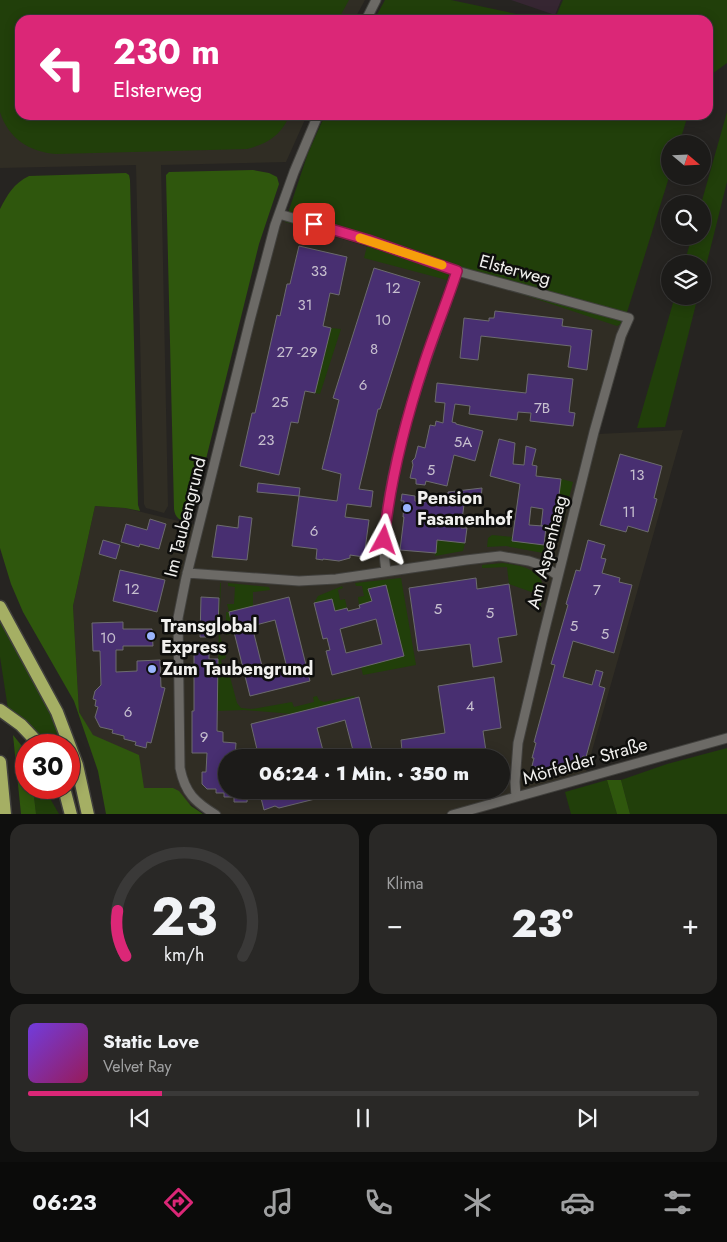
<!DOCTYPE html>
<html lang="de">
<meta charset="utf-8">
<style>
:root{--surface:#1c1b19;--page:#292826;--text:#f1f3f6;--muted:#a0a1a2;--line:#3a3938;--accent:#db2777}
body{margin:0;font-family:Jost,sans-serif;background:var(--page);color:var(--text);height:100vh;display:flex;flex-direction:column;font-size:19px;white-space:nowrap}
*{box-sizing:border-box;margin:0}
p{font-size:16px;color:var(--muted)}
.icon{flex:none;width:28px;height:28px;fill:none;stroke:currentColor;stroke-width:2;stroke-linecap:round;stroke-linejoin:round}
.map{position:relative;height:814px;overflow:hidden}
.details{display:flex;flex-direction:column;gap:10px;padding:10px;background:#0f0f0e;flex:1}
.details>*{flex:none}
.top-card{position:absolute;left:15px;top:15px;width:698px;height:105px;border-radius:15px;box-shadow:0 2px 12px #0003,0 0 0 1px var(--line);background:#db2777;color:#fff;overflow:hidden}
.needle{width:32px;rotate:109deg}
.controls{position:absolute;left:661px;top:135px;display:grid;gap:10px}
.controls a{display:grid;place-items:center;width:50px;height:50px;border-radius:50%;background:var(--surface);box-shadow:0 2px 12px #0003,0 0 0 1px var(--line);font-size:25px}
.speed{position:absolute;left:15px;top:734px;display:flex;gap:10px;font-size:25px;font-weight:700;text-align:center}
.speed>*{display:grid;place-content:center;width:65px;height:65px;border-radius:50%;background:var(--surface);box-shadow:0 2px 12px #0003,0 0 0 1px var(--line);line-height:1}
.speed .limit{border:8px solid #d22;background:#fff;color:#111}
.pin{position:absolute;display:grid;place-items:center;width:42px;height:42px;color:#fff;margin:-21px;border-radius:10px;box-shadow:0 2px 8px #0006}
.me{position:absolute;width:55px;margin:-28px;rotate:5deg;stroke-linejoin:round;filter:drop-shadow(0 0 4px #0008)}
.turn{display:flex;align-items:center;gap:18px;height:105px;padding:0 15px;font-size:22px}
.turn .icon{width:65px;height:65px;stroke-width:2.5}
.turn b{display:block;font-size:35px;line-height:42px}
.big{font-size:38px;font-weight:800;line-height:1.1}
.details .widget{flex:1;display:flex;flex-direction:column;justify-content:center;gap:8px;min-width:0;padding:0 18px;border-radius:15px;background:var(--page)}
.details .dial{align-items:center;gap:0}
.dial svg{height:130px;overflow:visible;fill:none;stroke:var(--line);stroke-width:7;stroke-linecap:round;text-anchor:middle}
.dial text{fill:var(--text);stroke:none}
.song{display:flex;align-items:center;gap:15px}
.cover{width:60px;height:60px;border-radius:8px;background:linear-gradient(135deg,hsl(260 70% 55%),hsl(330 70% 35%))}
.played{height:5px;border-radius:2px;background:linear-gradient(90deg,var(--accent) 20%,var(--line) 20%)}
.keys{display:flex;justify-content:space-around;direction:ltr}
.heat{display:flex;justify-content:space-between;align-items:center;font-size:28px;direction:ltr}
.details .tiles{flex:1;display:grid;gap:10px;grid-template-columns:1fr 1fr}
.widget:last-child{grid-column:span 2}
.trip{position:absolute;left:218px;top:749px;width:292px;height:50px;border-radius:25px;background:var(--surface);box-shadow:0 2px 12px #0003,0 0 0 1px var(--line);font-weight:800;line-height:50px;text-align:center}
.tabs{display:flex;height:80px;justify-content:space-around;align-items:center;background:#0b0b0a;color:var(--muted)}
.tabs .icon{width:35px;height:35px}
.tabs .selected{color:var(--accent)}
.tabs b{font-size:22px;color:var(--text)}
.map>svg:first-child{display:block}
.built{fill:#302d24;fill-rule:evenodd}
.industrial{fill:#362632}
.green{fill:#213f0a}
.forest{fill:#2f570d}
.building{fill:#482f71;stroke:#6c6b6e;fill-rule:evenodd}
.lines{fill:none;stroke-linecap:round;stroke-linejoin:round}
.minor-casing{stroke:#41403d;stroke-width:11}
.highway-casing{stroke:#41403d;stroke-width:15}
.minor{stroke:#6c6a66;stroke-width:9}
.highway{stroke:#a5af64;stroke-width:12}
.route-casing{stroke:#8e194d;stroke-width:12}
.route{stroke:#db2777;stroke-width:9}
.slow{stroke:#f59e0b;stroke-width:9}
.poi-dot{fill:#9ab5fd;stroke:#0e0e0c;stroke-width:2}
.labels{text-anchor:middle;stroke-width:5;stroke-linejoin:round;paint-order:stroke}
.number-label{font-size:15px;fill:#c7c0cf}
.street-label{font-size:18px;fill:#f1f0ee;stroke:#0e0e0c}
.poi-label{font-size:18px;font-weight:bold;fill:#f1f0ee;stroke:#0e0e0c;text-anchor:start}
</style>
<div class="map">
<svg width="727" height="815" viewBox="0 0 727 815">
<rect width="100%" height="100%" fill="#262421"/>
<path class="built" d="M0,0H365L354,20H20V115H307L286,162L161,165L168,506L164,513L146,508L144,504L136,165L0,168Z
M277,219L630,327L598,434L683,430L586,772L445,814H204L190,804L132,803L95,742L79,712L73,606L95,506L125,508L199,526ZM226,758H501V790H226Z"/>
<path class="industrial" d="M511,0H561L555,15Z"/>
<path class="green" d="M0,0H349L338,20H20V115H290C280,136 269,143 247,149L56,154C29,152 8,138 0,112Z
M385,0H451L545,20H374Z
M563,0H727V63L708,77V20H564L556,16Z
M727,112V182L703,278L702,264H684L692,236H702V204H701Z
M325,115H688L679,144H670V174L624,322L617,326L453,271L451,276H448L447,280L364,258L367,246L285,222L308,153Z
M675,296H698L665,427L637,428Z
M331,328L341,329L320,394L315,393Z
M561,479L573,482L561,530L555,528Z
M492,535L513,537V541L544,545L543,553L506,546L487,547L488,538Z
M437,540L465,543L463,551L435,556Z
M503,563C518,565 540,568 543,586C545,594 541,603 539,611L535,610L534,593L509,584L507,567L482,568V565Z
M401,578L416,665L363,675L361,667L404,656L386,585L369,589L372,601L359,605L358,597L364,596L362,586H356L355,583Z
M220,583H221L219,632L226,658L221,660L224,674L229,673L237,703L241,708L252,709L292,702L294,707L314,702L313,697L317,696L319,700L324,702L354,696L355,698L293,714L244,710L217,711Z
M228,583L269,587L270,590L253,592V606L229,612L234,633L226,635V612H229L227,604H234L235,587L228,586Z
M342,586L343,588L338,590L340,600L345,599L347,608L335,611L332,599L314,603L318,596Z
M0,619L50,713L63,745H47L41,738L8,709L0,657Z
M727,748V814H630L621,780L667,764Z
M607,780L617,814H571L565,792Z
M33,788H44L59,814H36Z"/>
<path class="forest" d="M253,170L269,173L277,177L279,184L259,244L191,520L189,522C180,521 175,518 174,509L166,175L169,172Z
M126,173L129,175L130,180L138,505L140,511L125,508L95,506L73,606L79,712L93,735L139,755L144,788H173L179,791L191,806L203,814H106L98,771L74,701L23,612L11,584L0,548V209C8,194 13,184 29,176Z
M13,735L26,751V788H33L36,814H21Z
M607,780H621L630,814H617Z"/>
<path class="building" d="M299,246L347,257L339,295L330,293L323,326L331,328L315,393L305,391L298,423L291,422L279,475L240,466L252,413H255L277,315L280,316L287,284H290Z
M374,268L420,282L380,409H378L359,489L373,491L371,507L347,504L345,517L369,520L364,557L350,555V558L339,561L323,559V560L316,559L317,549L292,546L299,496L337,501L341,474L322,469L339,400L333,398Z
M495,311L563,319L562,326L592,330L587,370L568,367L571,346L481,336L478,360L460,358L464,318L489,321V318H494Z
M528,374L573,379L569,412L575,413L573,426L530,421L531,413L518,412L517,420L469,414L470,406L455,404L452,422L456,423V424L483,431L475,461L454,455L447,486L426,481L425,485L416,484V479L410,478L413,465L412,461L415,458L418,446L425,448L430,425L435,426L436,421L443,423L445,403L435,402L437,383L526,393Z
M499,439L515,443L513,464L524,465L526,446L536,449L532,465L537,466L536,476L561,479L555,528L546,527L544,545L512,541L520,484L490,476ZM531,507L543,509L541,526H543L529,525Z
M620,454L662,466L654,498L657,499L648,532L628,526L626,532L600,525Z
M258,483L300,488L299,496L257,492Z
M482,488L481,499L465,497L461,528H467L465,543L437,540L436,553L400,550L404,517H403L404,501H401L402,494L415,496V501L425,502L427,500L437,501V498L452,500L453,495H448V492Z
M239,516L252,518L247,560L212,557L217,525L238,528Z
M150,519L166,524L159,549L140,544L139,547L121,542L126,524L147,530Z
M103,540L120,545L116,559L99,554Z
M588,540L605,545L601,558L606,559L602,573L620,578L619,582L632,585L614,653L573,641L563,677L592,685L596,670L603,672L599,686L605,688L586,757L583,756L582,764L553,772L532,766L534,758H532L536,743L534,742L555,665L551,664L568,605L566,604L576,570L580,571Z
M120,570L165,580L157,612L113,601Z
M476,578L477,589L509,584L517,635L498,638L502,662L473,667L470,644L418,651L409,588Z
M386,585L404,656L332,675L326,651L330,650L327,638L323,639L314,603L332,599L335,611L347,608L348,611L360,608L359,605L372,601L368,589ZM376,619L382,644L346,653L340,629Z
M201,597L219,598L218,632L206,631V637H200Z
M289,597L310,681L250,696L229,612ZM275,620L287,668L264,674L252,626Z
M123,622V629H152L153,646H123V650H116V672L137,671V661L160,660L161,687L165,688L151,743L147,742L146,748L135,745L136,742L124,739V736L112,733L113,730L100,727L95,717L98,707L95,706L96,700L93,699L95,691L101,685L100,651H93L92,623Z
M194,648L204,649V653H209V659H218L217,731L223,732V742L236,743L235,758H226V790H248L247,802H234V797H224V793H216V789H207L202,784V772H206L207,753H192V711H194Z
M494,677L501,728L483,731L487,758H383V754L402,751L401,740L445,733L438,686Z
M359,697L374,758H355L345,720L317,728L325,758H259L251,724Z
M259,790H312L315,799L279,808L275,806L264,810Z"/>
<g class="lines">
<defs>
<path id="minor" d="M366,20L376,0
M279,214L368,240L457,271L629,318L621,336L594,432L543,637L518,743L515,782L516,797
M386,571C382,547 385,523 389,498C401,420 432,346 457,271
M187,573L299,581L336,579L466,560L500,556L529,561L544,566L557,575
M216,815C195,802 185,793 180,768L178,618L186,578L250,320L275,225L294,172L318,115
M452,815L727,738"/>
<path id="highway" d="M0,607L57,712L77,765L88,815
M0,710L21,725L40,745
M0,762L5,815
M64,788L71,815"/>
</defs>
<use href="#minor" class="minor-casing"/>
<use href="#highway" class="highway-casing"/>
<use href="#minor" class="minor"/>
<use href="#highway" class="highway"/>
</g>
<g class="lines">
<defs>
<path id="route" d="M314,224L368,240L457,271C447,302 434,333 424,364C405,422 390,479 384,540"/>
</defs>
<use href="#route" class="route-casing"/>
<use href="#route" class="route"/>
<path class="slow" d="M360,238L442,265"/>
</g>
<g class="poi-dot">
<circle cx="407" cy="508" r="5"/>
<circle cx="151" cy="636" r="5"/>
<circle cx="152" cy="669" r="5"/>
</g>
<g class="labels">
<g class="number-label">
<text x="319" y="276">33</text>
<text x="393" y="293">12</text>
<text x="305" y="310">31</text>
<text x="383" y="325">10</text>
<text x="374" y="354">8</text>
<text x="297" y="357">27 -29</text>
<text x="363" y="390">6</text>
<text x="280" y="407">25</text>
<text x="542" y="413">7B</text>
<text x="266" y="445">23</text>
<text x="463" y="447">5A</text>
<text x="431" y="475">5</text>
<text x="637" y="480">13</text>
<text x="629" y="517">11</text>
<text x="314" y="536">6</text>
<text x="132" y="594">12</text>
<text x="597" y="595">7</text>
<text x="438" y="614">5</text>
<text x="490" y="618">5</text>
<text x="574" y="631">5</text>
<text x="605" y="639">5</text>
<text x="108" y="643">10</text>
<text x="470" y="711">4</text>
<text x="128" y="717">6</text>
<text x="204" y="742">9</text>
</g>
<g class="street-label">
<text transform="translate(515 270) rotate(15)" y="6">Elsterweg</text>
<text transform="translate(185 517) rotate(-76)" y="6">Im Taubengrund</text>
<text transform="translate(547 552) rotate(-76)" y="6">Am Aspenhaag</text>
<text transform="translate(585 761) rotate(-16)" y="6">Mörfelder Straße</text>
</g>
<g class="poi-label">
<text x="417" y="504">Pension<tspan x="417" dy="21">Fasanenhof</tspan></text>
<text x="161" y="632">Transglobal<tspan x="161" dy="21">Express</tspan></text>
<text x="162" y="675">Zum Taubengrund</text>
</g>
</g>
</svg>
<div class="controls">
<a><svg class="needle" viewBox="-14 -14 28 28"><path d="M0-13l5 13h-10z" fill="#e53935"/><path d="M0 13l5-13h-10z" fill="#a0a1a2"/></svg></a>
<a><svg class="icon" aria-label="search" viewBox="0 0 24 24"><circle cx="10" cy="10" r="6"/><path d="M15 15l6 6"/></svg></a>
<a><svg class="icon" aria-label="layers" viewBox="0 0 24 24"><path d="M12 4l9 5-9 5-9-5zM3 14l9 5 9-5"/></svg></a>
</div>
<div class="speed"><div class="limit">30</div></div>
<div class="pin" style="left:314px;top:224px;background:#d93025"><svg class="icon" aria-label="arrive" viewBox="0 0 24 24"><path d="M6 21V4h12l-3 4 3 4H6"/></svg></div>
<svg class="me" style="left:384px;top:540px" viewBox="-20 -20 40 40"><path d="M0-17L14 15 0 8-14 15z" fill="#db2777" stroke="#fff" stroke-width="4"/></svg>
<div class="trip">06:24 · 1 Min. · 350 m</div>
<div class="top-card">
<div class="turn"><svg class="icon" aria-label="left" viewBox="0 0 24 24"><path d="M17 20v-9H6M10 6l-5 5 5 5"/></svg><div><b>230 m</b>Elsterweg</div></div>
</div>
</div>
<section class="details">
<div class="tiles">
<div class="widget dial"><svg viewBox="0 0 100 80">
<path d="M14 69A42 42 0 1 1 86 69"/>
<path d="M14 69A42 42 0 0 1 9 41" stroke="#db2777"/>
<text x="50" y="56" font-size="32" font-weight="700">23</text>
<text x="50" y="72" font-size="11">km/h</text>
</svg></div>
<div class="widget"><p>Klima</p>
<div class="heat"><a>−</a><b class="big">23°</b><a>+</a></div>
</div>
<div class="widget">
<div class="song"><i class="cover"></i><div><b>Static Love</b><p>Velvet Ray</p></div></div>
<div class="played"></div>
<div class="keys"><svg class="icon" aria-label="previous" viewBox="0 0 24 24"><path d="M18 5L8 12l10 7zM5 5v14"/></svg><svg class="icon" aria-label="pause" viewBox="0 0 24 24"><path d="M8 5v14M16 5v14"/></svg><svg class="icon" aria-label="next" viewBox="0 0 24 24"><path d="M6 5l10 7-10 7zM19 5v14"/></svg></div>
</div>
</div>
</section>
<nav class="tabs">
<b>06:23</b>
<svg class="icon selected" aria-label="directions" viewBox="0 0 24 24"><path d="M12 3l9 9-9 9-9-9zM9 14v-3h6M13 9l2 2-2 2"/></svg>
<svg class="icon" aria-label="music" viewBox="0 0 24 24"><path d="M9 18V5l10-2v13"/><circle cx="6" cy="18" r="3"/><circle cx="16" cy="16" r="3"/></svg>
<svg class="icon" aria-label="phone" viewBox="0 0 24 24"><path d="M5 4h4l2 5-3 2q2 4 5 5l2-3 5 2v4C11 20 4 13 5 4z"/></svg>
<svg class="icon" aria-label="climate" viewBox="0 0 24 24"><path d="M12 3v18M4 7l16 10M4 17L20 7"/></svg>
<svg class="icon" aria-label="car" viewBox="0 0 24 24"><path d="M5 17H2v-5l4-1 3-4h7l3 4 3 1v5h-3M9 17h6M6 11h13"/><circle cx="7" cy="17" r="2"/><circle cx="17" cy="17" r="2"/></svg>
<svg class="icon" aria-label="filters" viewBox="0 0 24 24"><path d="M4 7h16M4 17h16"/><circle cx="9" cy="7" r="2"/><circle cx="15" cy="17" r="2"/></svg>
</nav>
